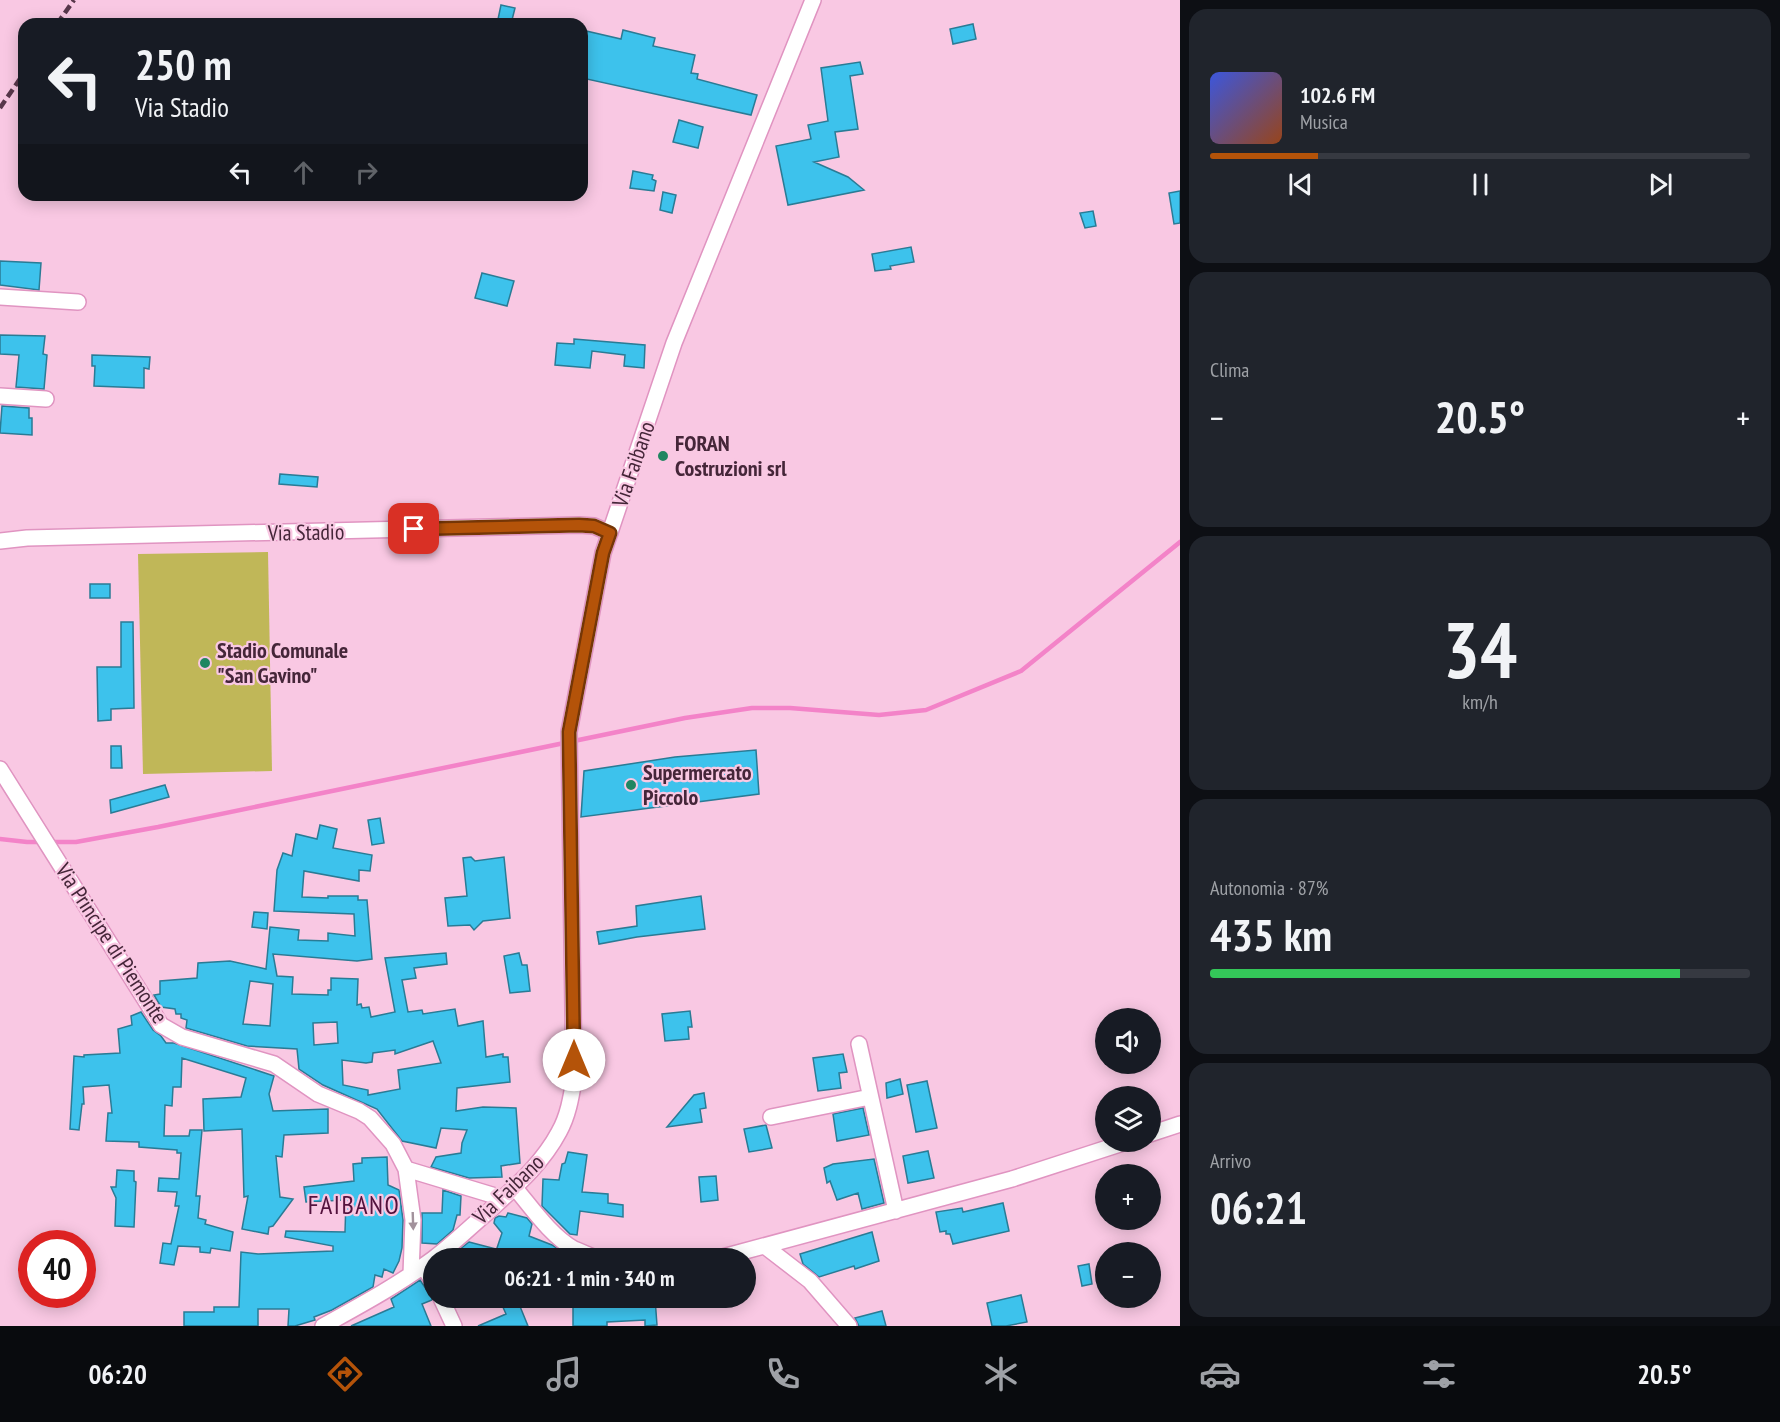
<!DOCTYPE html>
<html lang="it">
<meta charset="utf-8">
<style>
:root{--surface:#171b24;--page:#20242c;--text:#f1f3f6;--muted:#9ea1a6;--line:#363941;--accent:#b45309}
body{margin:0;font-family:"PT Sans Narrow",sans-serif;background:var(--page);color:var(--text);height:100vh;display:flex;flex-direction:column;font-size:22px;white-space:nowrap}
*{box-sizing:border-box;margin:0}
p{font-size:20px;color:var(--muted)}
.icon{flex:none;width:33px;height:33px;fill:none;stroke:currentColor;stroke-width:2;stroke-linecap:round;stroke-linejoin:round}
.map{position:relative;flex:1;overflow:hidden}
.sheet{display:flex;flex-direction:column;gap:9px;padding:9px;background:#0d0f14;width:600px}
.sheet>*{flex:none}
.guide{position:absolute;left:18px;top:18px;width:570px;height:183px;border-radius:18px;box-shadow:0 3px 15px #0003;background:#171b24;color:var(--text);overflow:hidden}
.fabs{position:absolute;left:1095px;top:1008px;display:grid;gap:12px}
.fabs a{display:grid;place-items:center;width:66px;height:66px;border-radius:50%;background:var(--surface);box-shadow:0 3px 15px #0003;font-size:30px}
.speed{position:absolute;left:18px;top:1230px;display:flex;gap:12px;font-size:30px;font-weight:700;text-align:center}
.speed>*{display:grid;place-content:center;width:78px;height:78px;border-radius:50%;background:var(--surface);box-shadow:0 3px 15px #0003;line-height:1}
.speed .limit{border:9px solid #d22;background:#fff;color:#111}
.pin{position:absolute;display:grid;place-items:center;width:51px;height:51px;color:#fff;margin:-26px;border-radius:12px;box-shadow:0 3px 9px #0006}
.me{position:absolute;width:66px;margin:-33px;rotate:0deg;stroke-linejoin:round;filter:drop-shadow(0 0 4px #0008)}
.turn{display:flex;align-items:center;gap:21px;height:126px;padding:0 18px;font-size:27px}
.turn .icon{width:78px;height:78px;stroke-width:2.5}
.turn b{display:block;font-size:42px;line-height:51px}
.lanes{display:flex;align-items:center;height:57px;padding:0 18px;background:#0003;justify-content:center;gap:30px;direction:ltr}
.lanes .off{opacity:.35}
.big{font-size:45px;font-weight:700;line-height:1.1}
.sheet .card{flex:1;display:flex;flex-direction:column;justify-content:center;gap:9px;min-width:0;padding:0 21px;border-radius:18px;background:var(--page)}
.sheet .dial{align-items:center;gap:0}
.dial b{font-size:78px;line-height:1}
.song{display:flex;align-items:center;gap:18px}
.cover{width:72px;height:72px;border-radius:9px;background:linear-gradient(135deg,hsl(230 70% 55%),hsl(20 70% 35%))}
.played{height:6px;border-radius:3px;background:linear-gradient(90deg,var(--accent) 20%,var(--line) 20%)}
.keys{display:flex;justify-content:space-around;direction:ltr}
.heat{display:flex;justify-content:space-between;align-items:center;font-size:33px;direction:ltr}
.charge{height:9px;border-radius:4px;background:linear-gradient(90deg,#34c759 87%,var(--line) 0)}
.trip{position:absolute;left:423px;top:1248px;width:333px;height:60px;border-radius:30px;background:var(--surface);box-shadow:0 3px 15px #0003;font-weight:700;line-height:60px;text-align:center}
.tabs{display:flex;height:96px;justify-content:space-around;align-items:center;background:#090b0e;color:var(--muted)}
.tabs .icon{width:42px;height:42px}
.tabs .selected{color:var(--accent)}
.tabs b{font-size:27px;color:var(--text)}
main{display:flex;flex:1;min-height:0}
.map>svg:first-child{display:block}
.green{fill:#c0b758}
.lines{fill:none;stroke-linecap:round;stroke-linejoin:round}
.stream{stroke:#f383c8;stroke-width:4.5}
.building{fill:#3dc2ec;stroke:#2a7b95;stroke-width:1.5;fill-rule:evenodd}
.minor-casing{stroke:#e094c1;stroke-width:18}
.minor{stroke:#fff;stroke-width:15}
.rail{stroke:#58374b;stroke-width:4.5;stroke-dasharray:9 4.5;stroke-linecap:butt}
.oneway{fill:#a2929c}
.route-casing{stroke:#753606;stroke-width:15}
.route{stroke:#b45309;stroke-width:10}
.poi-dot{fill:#208661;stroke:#f9c8e3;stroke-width:2}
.labels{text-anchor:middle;stroke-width:4.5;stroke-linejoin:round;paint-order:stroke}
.poi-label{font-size:22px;font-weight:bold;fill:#452639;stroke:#f9c8e3;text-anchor:start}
.street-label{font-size:22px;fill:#452639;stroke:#f9c8e3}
.quarter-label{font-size:26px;letter-spacing:1.5px;fill:#53123d;stroke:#f9c8e3}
</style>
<main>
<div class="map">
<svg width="1180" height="1326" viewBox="0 0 1180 1326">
<rect width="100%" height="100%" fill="#f9c8e3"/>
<path class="green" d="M268,552L272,771L143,774L138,554Z"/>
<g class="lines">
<path class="stream" d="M0,839L27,842H42
M50,842H76L158,827L685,718L752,708H790L879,715L926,710L1021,671L1180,542"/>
</g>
<path class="building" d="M501,5L515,8L511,24H497Z
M973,24L976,39L953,44L950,29Z
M582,30L621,39L623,30L655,38L653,46L695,55L691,73L698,74L697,79L757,95L751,115L582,78Z
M860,62L863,74L850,76L858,129L835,132L839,157L814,162L848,177L864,190L788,205L776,146L811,139L808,125L828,121L821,68Z
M679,120L703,127L698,148L673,142Z
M633,171L653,175L652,179L656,181L654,191L630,188Z
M1180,191V223L1174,224L1169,193Z
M663,192L676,195L672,213L660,210Z
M1093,211L1096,226L1085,228L1080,213Z
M911,247L914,262L890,266L891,269L875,271L872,254Z
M0,261L41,263L39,290L0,285Z
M482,273L514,281L507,306L475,298Z
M0,335L45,336L43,354L47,355L44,389L16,387L19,355L0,354Z
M574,339L645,345L644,368L624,366L625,355L592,351L590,368L555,365L557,343L574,344Z
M92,355L150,357L149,369L144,368V388L94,386L95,366H92Z
M2,406L29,408V418H32V435L0,433Z
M280,474L318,477L317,487L279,484Z
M90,584H110V598H90Z
M121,622H133L134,708L111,709V720L98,721L97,667H121Z
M111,746H121L122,768H111Z
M756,750L759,794L581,817L584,771L675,757Z
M165,785L169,797L111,813L110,800Z
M380,818L384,843L372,845L368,820Z
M320,825L337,829L333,848L372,855L370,871L359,870V881L304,871L302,897L328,898V896H358V900H367L372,959L357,961L273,954L277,976L293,977L292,994L328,995V990H331V978L358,979L357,1005L361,1004L362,1008L369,1007L371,1017L395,1012L385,958L446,953L447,964L414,968L416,978L402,980L408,1012L422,1010L423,1014L455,1009L458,1026L483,1021L486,1057L503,1054V1057H508L510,1082L457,1088L456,1111L483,1107L516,1108L520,1163L501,1166L502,1177L469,1178L431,1167L436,1157L461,1153L462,1143L467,1130L441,1128L436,1148L402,1141L377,1109L323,1085L299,1069L297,1049L247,1046L186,1028L187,1020L181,1018V1014H176L175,1009L161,1007L154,995L160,994V981L197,978L198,963L230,961L266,969L270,927L299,930L298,940L328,941V933L355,936L354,914L274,911L277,870L283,853L292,856L296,834L317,839ZM250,981L273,984L270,1026L243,1024ZM337,1022L338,1043L314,1045L313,1023ZM433,1041L441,1063L398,1070L400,1089L368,1095V1090L343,1085L342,1060L366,1063L372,1062L373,1053L395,1050V1054Z
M471,857L475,861L504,857L510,918L483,921L474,930L470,925L448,926L445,898L467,896L463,858Z
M701,896L705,929L637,937L599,944L597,932L637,926L636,906Z
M254,912L268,913L267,929L252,927Z
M519,953L522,965H527L530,991L510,993L504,956Z
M690,1011L692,1027H688L689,1039L665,1041L662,1014Z
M141,1012L153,1030L161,1036L166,1043H174L274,1076L269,1094L273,1111L328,1109V1133L284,1135L282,1157L276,1156L280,1197L293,1199L273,1226L269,1227L268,1234L242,1229L248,1196L244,1197L242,1129L204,1131L203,1099L241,1097L246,1078L182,1058L181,1087H173L172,1106L165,1105L164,1136H189L190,1130H202L196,1196H200L198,1218L206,1220L205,1224L233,1232L230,1251L211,1248L210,1253L200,1252V1247L178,1246L174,1265L160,1263L163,1243L171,1244L179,1206H175L177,1192L158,1191L159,1178L179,1179L181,1153H177V1150L139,1147V1142L106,1141L108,1113H112L109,1085L83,1087L84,1104H82L79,1130L70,1129L74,1056L84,1057V1055L120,1053L118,1029L132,1025L131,1016Z
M843,1054L847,1072L839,1073L841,1088L818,1091L813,1058Z
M900,1079L903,1094L887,1098L886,1083Z
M927,1081L937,1128L916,1132L907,1085Z
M704,1093L706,1108L700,1109L702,1122L667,1127L694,1095Z
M863,1108L869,1135L837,1141L833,1114Z
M766,1125L772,1148L749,1152L744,1129Z
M928,1151L934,1178L908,1183L903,1156Z
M568,1152L587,1155L582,1192L608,1194V1203L623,1205V1217L580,1211L577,1235L570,1234L542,1206L543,1179L559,1180L562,1164L565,1163Z
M387,1157L388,1185L399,1190L403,1220L402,1248L399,1261L393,1273L384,1269L382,1277L375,1275L373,1287L332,1310L314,1317L315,1320L295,1326H288L289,1309H258V1326H184V1312H214V1307H239L241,1252L258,1254L333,1251V1246L285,1237L286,1231L345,1232L346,1200L306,1202L304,1187L354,1181L353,1164L362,1163V1158Z
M874,1159L884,1203L862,1209L858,1193L837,1200L830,1181L827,1183L824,1168L833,1164Z
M117,1170L134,1171V1181L136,1182L134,1227L115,1226L116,1198L111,1187H116Z
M716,1176L718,1200L701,1202L699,1177Z
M443,1190L461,1196L460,1215H457L453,1230L437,1244L422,1243V1213H442Z
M1003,1203L1009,1231L953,1244L950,1234H946V1231L940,1232L936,1212L962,1208L963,1212Z
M508,1213L527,1218L532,1224L529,1236L552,1245L571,1258H523L496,1251L502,1233L494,1223L495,1218L499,1216L506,1217Z
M872,1232L879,1261L855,1269L854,1266L819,1277L803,1264L800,1254Z
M469,1242L496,1249L493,1258H449Z
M1089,1264L1092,1284L1082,1286L1078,1266Z
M420,1280L426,1289L433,1293L432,1300L422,1304L431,1326H351L394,1307L391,1299Z
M1021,1295L1027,1322L1006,1326H992L987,1303Z
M573,1298H655L657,1325L645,1326V1320L607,1322V1326H573Z
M517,1299L528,1326H478L506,1314L502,1305Z
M882,1311L886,1326H859L855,1318Z"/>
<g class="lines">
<defs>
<path id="minor" d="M0,297L78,302
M0,396L46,399
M0,541L27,538L579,525L594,526L610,533
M0,769L161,1025L182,1037L274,1064L318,1094L359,1111L370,1118L393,1144L406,1169L413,1220L411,1274
M859,1044L896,1211
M771,1117L870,1097
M1150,1134L1180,1124
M406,1169L502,1198
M515,1188C532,1208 550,1235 574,1249C581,1252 589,1255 596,1258
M766,1247L810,1281L849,1326
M719,1258L1012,1179L1126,1142
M423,1266L434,1283
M441,1298L454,1326
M323,1326C361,1305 398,1285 433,1259C453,1244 470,1227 489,1211C515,1187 542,1164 559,1132C568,1116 571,1098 574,1080L569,732L603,553L674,343L813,0"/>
</defs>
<use href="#minor" class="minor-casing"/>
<use href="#minor" class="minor"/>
<path class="rail" d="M57,24L74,0
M0,108L24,73"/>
</g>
<defs><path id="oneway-solid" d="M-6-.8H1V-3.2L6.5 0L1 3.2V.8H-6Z" transform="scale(1.5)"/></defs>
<use class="oneway" href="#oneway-solid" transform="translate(413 1221) rotate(88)"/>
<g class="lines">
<defs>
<path id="route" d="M414,529L579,525L594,526L610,533L603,553L569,732L574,1060"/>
</defs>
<use href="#route" class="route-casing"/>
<use href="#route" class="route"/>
</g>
<g class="poi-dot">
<circle cx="663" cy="456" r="6"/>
<circle cx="205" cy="663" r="6"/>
<circle cx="631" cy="785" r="6"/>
</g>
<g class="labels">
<g class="poi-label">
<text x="675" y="451">FORAN<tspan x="675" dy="25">Costruzioni srl</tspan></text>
<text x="217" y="658">Stadio Comunale<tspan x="217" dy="25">"San Gavino"</tspan></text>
<text x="643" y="780">Supermercato<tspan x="643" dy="25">Piccolo</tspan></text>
</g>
<g class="street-label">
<text transform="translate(633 464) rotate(-71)" y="8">Via Faibano</text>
<text transform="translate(306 532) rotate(-1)" y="8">Via Stadio</text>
<text transform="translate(112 943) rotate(57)" y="8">Via Principe di Piemonte</text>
<text transform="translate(508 1189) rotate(-44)" y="8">Via Faibano</text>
</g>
<g class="quarter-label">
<text x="354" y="1214">FAIBANO</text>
</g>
</g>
</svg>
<div class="fabs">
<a><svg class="icon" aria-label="sound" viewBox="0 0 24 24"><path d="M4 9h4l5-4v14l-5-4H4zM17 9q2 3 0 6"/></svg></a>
<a><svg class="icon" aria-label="layers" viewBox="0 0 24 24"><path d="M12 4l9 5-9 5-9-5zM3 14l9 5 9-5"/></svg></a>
<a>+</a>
<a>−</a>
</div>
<div class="speed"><div class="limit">40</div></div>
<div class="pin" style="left:414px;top:529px;background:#d93025"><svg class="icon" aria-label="arrive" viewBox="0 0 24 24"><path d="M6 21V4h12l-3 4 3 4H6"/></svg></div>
<svg class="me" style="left:574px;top:1060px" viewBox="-20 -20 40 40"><circle r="19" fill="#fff"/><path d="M0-13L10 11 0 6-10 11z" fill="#b45309"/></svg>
<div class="trip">06:21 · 1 min · 340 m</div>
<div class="guide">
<div class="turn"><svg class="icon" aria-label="left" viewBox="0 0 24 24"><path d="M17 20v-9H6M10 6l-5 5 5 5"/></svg><div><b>250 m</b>Via Stadio</div></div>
<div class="lanes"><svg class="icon" aria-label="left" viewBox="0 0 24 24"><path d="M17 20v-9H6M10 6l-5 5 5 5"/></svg><svg class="icon off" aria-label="ahead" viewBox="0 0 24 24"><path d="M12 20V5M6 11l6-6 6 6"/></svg><svg class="icon off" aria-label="right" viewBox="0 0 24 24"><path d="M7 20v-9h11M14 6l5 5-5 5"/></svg></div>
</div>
</div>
<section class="sheet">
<div class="card">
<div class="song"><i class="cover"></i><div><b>102.6 FM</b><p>Musica</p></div></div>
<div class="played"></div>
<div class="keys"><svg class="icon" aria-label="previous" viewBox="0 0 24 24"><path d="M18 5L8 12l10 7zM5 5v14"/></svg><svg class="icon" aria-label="pause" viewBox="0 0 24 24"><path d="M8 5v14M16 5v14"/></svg><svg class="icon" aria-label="next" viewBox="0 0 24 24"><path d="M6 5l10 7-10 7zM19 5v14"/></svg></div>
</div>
<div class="card"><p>Clima</p>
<div class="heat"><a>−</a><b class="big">20.5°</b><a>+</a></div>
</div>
<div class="card dial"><b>34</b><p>km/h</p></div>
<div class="card"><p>Autonomia · 87%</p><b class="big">435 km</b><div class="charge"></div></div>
<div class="card"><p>Arrivo</p><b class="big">06:21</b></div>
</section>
</main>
<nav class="tabs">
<b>06:20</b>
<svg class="icon selected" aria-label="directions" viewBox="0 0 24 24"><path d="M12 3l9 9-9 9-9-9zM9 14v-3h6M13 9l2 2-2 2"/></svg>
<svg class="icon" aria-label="music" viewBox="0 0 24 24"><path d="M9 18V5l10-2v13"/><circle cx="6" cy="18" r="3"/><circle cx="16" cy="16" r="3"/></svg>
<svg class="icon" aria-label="phone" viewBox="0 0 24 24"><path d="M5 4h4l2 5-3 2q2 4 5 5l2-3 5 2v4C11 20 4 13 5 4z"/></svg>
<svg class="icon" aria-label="climate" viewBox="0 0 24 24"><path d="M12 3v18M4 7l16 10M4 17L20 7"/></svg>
<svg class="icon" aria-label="car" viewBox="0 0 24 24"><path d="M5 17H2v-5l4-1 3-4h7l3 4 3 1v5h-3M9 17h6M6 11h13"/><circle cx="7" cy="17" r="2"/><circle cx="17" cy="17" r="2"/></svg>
<svg class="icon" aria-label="filters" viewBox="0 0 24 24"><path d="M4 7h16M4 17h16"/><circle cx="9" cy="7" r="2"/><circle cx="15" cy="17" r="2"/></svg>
<b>20.5°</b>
</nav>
